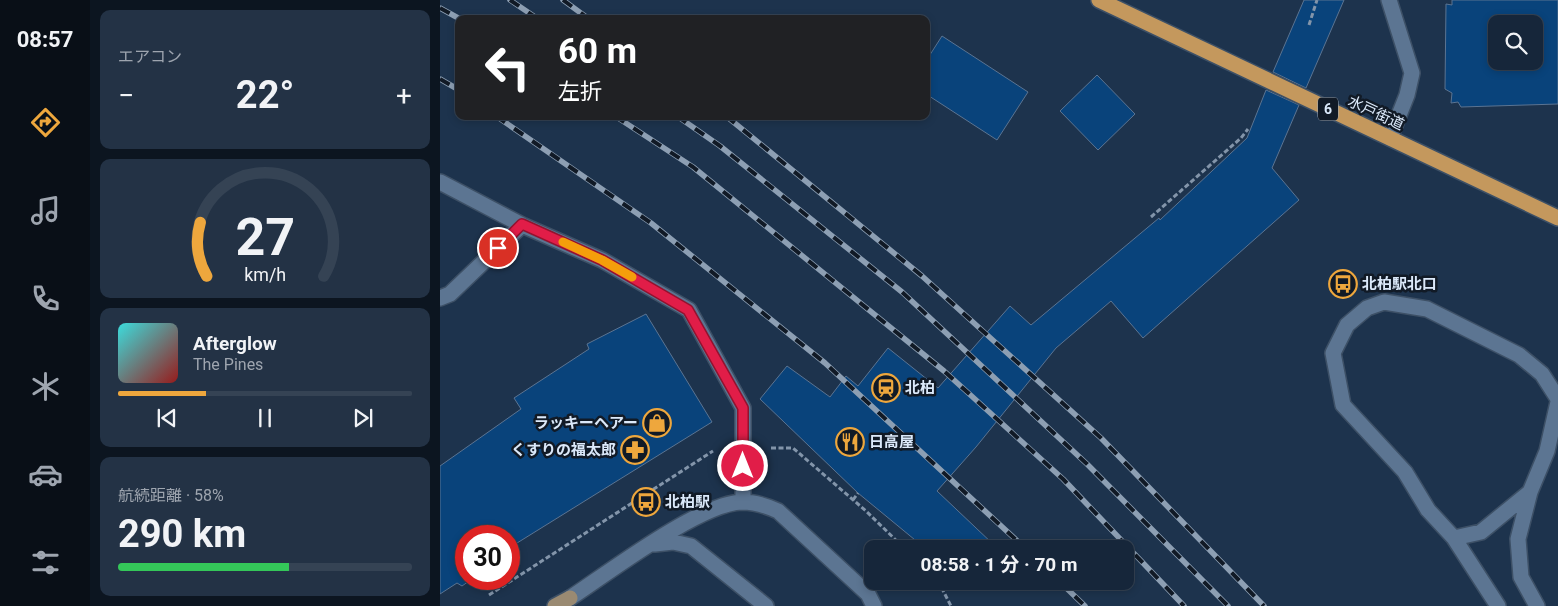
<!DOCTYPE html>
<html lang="ja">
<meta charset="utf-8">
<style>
:root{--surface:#16263a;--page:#233245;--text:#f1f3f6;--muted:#9ea5af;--line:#354354;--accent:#eea73d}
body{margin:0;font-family:Roboto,"Noto Sans JP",sans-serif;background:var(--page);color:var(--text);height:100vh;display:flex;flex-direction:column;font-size:19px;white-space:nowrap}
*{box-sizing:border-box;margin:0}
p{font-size:16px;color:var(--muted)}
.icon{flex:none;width:28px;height:28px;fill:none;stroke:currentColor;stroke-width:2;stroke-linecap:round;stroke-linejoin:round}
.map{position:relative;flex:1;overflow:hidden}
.side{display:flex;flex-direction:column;gap:10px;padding:10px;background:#0c1520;width:350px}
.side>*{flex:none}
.hud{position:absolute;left:15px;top:15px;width:475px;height:105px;border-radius:10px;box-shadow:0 2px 8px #0003,0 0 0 1px var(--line);background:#202124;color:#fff;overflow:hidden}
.fabs{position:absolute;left:1048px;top:15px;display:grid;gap:10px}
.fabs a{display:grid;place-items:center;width:55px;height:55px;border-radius:10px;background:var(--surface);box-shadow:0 2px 8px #0003,0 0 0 1px var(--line);font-size:25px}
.speed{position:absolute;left:15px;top:525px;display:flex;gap:10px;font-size:25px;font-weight:700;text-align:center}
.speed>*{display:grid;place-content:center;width:65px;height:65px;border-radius:50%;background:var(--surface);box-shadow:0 2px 8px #0003,0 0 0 1px var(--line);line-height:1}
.speed .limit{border:8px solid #d22;background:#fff;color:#111}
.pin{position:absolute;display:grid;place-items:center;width:42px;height:42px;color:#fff;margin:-21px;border:2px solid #fff;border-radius:50%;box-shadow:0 1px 5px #0007}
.me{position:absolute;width:55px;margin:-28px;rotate:0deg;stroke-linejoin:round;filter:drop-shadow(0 0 4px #0008)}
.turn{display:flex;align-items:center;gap:18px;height:105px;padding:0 20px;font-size:22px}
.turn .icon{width:65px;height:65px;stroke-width:2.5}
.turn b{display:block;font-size:35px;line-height:42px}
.big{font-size:38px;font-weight:700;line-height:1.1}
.side .tile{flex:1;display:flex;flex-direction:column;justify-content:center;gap:8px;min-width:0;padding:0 18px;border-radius:10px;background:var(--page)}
.side .dial{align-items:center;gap:0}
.dial svg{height:130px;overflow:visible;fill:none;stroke:var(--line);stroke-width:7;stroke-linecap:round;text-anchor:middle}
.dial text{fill:var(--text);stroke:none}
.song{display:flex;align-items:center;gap:15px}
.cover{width:60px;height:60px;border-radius:8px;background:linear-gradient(135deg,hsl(180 70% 55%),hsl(0 70% 35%))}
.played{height:5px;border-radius:2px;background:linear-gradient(90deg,var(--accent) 30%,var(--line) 30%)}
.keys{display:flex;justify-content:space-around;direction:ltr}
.heat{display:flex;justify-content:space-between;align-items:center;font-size:28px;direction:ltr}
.charge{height:8px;border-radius:4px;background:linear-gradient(90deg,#34c759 58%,var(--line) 0)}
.trip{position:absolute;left:424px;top:540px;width:270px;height:50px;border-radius:10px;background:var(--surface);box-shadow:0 2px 8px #0003,0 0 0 1px var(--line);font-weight:700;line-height:50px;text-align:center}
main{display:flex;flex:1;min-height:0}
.tab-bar{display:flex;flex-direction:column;width:90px;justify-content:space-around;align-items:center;background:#090f17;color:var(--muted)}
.tab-bar .icon{width:35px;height:35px}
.tab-bar .current{color:var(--accent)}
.tab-bar b{font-size:22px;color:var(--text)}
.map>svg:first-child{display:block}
.building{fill:#09437b;stroke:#5b7492;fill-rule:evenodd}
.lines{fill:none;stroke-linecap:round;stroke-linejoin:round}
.minor-casing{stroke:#3d5066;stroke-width:18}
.major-casing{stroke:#3d5066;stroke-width:18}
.highway-casing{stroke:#3d5066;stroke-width:18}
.path{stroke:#8395aa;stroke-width:3;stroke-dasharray:5 2.5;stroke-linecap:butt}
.minor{stroke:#5c7592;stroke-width:15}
.major{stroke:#9a8a72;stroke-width:15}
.highway{stroke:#c4985d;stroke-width:15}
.rail-casing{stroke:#8d9fb3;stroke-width:5.5}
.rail{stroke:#111a26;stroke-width:4;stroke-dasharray:11;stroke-linecap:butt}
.route-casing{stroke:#92132f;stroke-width:12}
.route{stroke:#e11d48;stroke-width:9}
.slow{stroke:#f59e0b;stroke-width:9}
.labels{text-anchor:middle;stroke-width:5;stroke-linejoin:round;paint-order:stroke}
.shield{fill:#111a26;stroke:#9eabba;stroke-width:1}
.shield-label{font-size:14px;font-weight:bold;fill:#dbe9fa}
.street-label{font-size:15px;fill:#dbe9fa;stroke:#111a26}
.poi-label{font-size:15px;font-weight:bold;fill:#dbe9fa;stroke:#111a26;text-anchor:start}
</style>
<main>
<nav class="tab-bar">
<b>08:57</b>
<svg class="icon current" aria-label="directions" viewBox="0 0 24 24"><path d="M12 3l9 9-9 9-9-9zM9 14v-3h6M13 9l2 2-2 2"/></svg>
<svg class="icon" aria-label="music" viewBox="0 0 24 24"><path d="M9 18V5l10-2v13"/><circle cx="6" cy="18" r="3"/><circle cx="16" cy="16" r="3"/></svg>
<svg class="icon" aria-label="phone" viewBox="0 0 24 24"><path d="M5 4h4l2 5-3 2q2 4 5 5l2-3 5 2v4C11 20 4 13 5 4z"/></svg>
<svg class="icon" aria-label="climate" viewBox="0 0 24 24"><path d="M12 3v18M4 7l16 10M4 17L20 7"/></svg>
<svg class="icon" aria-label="car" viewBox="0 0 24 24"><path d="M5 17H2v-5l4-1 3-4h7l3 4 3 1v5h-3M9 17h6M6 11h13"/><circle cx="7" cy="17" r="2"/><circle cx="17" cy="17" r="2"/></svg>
<svg class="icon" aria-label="filters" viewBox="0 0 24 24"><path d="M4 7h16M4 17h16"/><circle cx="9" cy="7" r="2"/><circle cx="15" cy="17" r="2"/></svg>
</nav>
<section class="side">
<div class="tile"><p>エアコン</p>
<div class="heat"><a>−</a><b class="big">22°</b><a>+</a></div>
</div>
<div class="tile dial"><svg viewBox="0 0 100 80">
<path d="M14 69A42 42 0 1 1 86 69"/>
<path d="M14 69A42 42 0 0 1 10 36" stroke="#eea73d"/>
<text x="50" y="56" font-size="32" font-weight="700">27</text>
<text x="50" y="72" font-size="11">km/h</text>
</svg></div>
<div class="tile">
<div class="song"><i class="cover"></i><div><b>Afterglow</b><p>The Pines</p></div></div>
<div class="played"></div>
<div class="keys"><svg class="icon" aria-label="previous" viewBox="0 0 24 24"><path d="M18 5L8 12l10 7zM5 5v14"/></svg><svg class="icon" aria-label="pause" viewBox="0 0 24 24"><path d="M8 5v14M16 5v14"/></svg><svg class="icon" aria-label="next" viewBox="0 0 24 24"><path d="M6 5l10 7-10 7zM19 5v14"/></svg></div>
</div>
<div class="tile"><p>航続距離 · 58%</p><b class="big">290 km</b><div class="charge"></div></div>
</section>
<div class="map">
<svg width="1118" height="606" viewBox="0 0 1118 606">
<rect width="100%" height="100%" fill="#1d334d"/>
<path class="building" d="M864,0H904L866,88L833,72Z
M1012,0H1118V104L1021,107L1018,102L1011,103L1012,93L1005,89L1006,4L1012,5ZM1056,24H1094V61H1056Z
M502,36L588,92L557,140L486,94V61Z
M657,75L695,114L658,150L620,111Z
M826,90L859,105L832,168L859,200L703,338L671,301L616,348L536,447L497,491L554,545L551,549H486L418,493L320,399L347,366L390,397L406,376L418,386L448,348L498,388L570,306L591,325L719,218L720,220L807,138Z
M206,314L272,422L69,548V536H26V579H32L22,586L17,583L0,594V466L81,409L74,398L149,349L147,344Z"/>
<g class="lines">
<defs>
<path id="minor" d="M949,0L972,73L967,95L950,138
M0,182L82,225L162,260L249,310L303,408V502
M0,298L10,294L82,225
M1014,538L1041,532L1090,492
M215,544L233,542L251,546L326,606
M130,598C168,573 260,503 302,502C315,502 327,506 338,511L428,594L434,606
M1058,606L1014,538L988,510L965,472L903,405L893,353L907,325L927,308L944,302L987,309L1079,355L1102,374L1118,399
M1097,606L1081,577L1078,539L1090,492L1107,451L1118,402"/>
<path id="major" d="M115,606L130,598"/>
<path id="highway" d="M659,0L1118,218"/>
</defs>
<use href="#minor" class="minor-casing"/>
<use href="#major" class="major-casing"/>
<use href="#highway" class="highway-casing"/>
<path class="path" d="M869,25L877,0
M711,217L801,138L808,129
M331,448H353L426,511L465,549
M413,500L418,493
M498,581L511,606
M49,595L273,451"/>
<use href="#minor" class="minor"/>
<use href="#major" class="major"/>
<use href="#highway" class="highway"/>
<defs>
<path id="rail" d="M70,0L98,19
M123,0L149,19
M0,8L20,19
M0,79L19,90
M56,116L211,223L385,363L586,549
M175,116L253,167L504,371L623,479L744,606
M237,116L280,146L462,292L647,464L788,606
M286,116L482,276L661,438L824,606
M619,581L645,606"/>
</defs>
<use href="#rail" class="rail-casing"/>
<use href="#rail" class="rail"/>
</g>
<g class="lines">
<defs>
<path id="route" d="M58,248L82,224L162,260L248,310L303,408V466"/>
</defs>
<use href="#route" class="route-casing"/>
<use href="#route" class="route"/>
<path class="slow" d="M123,242L162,260L192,277"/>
</g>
<defs>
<symbol id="bus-ring" viewBox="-11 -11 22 22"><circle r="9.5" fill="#111a26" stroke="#eea73d" stroke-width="1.5"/><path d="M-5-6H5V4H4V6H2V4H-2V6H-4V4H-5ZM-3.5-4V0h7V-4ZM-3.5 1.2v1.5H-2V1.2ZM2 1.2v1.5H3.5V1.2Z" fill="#eea73d"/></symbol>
<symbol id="station-ring" viewBox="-11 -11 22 22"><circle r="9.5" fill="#111a26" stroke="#eea73d" stroke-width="1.5"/><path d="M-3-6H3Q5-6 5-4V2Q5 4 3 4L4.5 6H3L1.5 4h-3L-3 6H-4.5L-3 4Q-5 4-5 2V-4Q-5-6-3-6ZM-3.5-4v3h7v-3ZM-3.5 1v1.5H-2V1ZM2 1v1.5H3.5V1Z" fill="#eea73d"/></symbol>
<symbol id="shop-ring" viewBox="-11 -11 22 22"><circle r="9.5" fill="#111a26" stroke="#eea73d" stroke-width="1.5"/><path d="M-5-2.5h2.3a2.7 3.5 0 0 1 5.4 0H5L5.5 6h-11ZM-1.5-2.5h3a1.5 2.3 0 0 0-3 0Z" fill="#eea73d"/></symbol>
<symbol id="restaurant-ring" viewBox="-11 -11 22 22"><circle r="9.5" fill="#111a26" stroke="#eea73d" stroke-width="1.5"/><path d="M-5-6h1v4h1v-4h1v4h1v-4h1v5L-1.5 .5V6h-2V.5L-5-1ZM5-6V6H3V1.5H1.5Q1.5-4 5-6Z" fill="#eea73d"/></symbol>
<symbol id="pharmacy-ring" viewBox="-11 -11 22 22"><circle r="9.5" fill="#111a26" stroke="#eea73d" stroke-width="1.5"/><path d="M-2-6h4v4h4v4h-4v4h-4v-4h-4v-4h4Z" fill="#eea73d"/></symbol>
</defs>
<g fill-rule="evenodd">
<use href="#bus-ring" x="887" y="268" width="32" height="32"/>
<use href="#station-ring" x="430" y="372" width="32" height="32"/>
<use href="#shop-ring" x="201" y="407" width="32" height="32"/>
<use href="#restaurant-ring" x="394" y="426" width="32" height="32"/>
<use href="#pharmacy-ring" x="179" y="434" width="32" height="32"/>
<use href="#bus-ring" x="190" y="486" width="32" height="32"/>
</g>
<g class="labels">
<rect class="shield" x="878" y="97.5" width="20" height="23" rx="4"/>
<g class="shield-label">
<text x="888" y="114">6</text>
</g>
<g class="street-label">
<text transform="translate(936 113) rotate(25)" y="5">水戸街道</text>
</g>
<g class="poi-label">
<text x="922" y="289">北柏駅北口</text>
<text x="465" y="393">北柏</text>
<text x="198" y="428" text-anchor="end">ラッキーヘアー</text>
<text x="429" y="447">日高屋</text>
<text x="176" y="455" text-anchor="end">くすりの福太郎</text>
<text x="225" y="507">北柏駅</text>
</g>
</g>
</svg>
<div class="fabs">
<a><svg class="icon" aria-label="search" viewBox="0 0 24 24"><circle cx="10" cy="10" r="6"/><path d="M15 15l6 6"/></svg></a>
</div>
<div class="speed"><div class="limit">30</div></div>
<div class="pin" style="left:58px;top:248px;background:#d93025"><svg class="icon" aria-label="arrive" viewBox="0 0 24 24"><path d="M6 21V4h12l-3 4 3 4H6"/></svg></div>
<svg class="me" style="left:303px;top:466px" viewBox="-20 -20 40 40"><circle r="17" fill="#e11d48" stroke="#fff" stroke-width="3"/><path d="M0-11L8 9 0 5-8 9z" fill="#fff"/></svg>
<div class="trip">08:58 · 1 分 · 70 m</div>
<div class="hud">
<div class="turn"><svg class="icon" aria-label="left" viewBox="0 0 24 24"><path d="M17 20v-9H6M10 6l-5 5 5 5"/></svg><div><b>60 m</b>左折</div></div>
</div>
</div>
</main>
